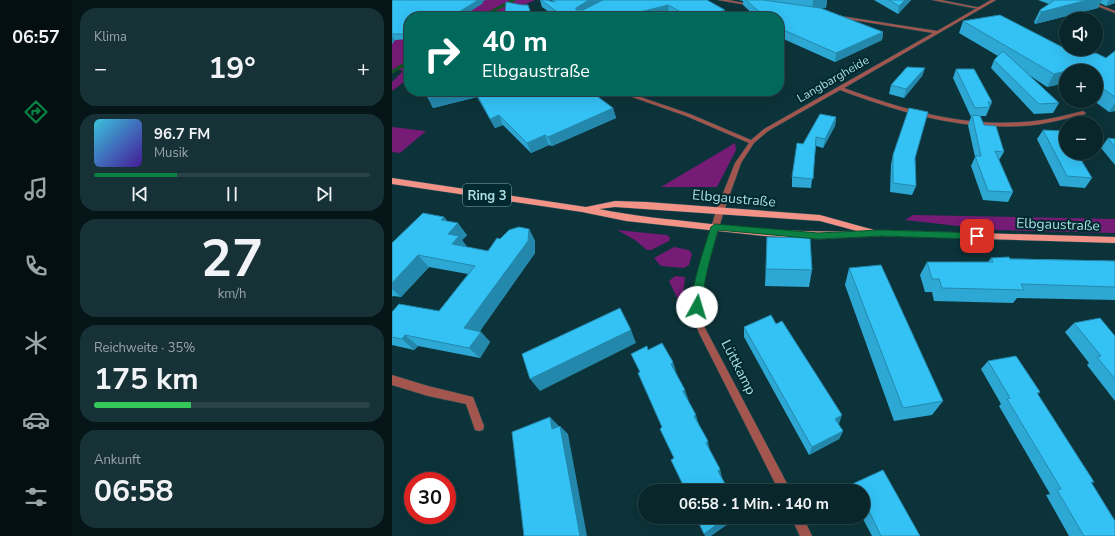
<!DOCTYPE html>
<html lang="de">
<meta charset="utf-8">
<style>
:root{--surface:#09262b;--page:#173237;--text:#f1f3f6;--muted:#99a5a9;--line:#294347;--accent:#0b8043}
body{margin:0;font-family:"Nunito Sans",sans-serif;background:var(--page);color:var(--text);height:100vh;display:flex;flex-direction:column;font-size:15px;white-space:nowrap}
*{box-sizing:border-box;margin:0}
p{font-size:13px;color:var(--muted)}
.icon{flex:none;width:22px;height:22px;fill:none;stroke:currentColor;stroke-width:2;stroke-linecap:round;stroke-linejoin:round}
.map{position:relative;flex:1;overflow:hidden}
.side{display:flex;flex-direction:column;gap:8px;padding:8px;background:#051518;width:320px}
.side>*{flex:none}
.top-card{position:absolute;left:12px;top:12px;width:380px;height:84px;border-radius:16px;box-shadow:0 4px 16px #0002,0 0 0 1px var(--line);background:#00695c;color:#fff;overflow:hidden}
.tools{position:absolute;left:667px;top:12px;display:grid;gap:8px}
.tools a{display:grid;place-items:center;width:44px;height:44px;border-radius:50%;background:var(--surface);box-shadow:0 4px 16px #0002,0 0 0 1px var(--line);font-size:20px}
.speed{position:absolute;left:12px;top:472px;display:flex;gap:8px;font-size:20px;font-weight:700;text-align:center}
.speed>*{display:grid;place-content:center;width:52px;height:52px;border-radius:50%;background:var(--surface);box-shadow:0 4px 16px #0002,0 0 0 1px var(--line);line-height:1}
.speed .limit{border:6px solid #d22;background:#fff;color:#111}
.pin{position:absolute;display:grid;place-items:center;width:34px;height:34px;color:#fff;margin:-17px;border-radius:8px;box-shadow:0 2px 6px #0006}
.me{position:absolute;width:44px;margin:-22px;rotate:6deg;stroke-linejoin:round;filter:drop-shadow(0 0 3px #0008)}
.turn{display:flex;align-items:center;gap:14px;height:84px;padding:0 12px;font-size:18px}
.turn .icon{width:52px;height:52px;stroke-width:2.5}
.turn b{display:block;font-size:28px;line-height:34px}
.big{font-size:30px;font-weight:700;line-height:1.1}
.side .card{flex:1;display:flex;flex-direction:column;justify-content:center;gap:6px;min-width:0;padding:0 14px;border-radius:16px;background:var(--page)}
.side .dial{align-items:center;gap:0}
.dial b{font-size:52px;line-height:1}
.song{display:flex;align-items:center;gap:12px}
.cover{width:48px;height:48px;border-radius:6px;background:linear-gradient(135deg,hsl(190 70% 55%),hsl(260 70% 35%))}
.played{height:4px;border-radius:2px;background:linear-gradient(90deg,var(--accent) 30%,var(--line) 30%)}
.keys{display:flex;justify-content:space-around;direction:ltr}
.heat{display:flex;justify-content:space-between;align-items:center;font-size:22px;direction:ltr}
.charge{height:6px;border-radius:3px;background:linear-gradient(90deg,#34c759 35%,var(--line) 0)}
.trip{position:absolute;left:246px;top:484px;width:232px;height:40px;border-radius:20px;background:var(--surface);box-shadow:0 4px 16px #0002,0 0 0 1px var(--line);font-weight:700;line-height:40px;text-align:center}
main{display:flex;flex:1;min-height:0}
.menu{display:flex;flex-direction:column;width:72px;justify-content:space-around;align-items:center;background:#040f11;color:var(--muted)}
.menu .icon{width:28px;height:28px}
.menu .current{color:var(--accent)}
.menu b{font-size:18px;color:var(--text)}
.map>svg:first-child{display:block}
.green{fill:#761c77}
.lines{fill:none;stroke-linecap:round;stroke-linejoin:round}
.stream-far1{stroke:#125322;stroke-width:3}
.stream{stroke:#125322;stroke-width:3.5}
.lane-casing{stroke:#285258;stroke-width:1}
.street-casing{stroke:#285258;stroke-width:1}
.primary-casing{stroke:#285258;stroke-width:1}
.lane{fill:#a3564e;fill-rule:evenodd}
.street{fill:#a3564e;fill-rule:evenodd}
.primary{fill:#f39388;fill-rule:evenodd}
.wall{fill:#2da7d3}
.shaded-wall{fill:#2488ac}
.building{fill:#34c2f5;stroke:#2488ac}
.route{fill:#0b8043;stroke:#07532c}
.labels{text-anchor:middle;stroke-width:4;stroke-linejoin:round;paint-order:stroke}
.far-street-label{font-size:12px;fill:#aadde5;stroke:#01292e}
.shield{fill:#01292e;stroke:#77a7ae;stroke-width:1}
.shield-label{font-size:13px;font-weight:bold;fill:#aadde5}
.street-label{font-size:14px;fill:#aadde5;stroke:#01292e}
</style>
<main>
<nav class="menu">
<b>06:57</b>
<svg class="icon current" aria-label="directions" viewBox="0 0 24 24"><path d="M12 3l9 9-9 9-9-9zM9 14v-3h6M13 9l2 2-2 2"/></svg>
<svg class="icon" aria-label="music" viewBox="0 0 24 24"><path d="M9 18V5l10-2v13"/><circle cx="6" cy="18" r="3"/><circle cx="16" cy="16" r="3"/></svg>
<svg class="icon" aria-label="phone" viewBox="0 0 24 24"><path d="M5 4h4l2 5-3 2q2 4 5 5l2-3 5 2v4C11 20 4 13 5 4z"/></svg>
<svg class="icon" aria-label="climate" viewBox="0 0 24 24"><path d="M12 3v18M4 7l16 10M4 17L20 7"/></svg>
<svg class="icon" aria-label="car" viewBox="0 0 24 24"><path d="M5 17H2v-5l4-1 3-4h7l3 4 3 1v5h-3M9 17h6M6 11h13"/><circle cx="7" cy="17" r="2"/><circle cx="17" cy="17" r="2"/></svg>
<svg class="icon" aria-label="filters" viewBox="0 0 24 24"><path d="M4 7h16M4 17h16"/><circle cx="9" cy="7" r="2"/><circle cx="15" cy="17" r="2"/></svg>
</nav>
<section class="side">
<div class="card"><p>Klima</p>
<div class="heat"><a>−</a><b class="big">19°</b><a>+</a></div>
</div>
<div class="card">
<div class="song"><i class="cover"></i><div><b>96.7 FM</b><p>Musik</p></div></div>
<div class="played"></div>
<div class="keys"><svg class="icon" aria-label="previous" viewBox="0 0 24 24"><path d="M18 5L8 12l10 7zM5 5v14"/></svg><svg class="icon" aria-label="pause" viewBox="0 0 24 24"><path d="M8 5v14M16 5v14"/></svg><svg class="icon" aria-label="next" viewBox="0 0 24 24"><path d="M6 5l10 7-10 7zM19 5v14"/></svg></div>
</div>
<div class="card dial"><b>27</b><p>km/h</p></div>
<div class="card"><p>Reichweite · 35%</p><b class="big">175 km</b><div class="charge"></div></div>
<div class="card"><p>Ankunft</p><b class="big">06:58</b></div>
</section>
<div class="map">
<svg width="723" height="536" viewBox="0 0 723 536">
<rect width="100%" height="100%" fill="#0c3339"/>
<path class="green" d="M38,0H143L106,17H17V78L0,91V82L10,72V70H0V22Z
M0,127L34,131L8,153L0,152Z
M343,143L344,150L325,187H269Z
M521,215L723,219V233L601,230L513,220Z
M225,230L275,235L278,238L277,241L259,250H255L243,240Z
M282,247L297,250L300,254L297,265L292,268L269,266L262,258Z
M283,276L293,277L291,295V310L277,281Z"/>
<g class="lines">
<path class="stream-far1" d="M89,17L122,0
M11,65L17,61"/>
<path class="stream" d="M0,72L13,64"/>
<defs>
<path id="lane" d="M540,0H549L589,8L587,9Z"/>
<path id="street" d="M326,0H336L363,5L361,6Z
M599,0H604L452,88C509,109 570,127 631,122C652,121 671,116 691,111L694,113L693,114C672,119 652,125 630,126C567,130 506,112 448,90L376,131L362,143L349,163L332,211L313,274L309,298L310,316L313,328L399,491H387L306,331L302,316L301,298L305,274L324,211L343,163L357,143L294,116L223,91H231L298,114L359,140L372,129L541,33L443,17L442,15L545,31Z
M690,0H695L723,11V13Z
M0,375L36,386L81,397L92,426L91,430L87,431L83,430L74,404L36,396L0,385Z
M399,517H411L420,536H408Z"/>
<path id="primary" d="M0,178L194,207L223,201L255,202L428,215L482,230L723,237V243L489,236L426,239L372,236L234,221L190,212L0,184ZM223,207L428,221L465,231C413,233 362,229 310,223C275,219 241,216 207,209Z"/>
</defs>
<use href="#lane" class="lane-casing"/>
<use href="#street" class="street-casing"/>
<use href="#primary" class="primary-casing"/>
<use href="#lane" class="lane"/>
<use href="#street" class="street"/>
<use href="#primary" class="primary"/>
</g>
<path class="wall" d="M0,0H93L90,2L91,3L69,17H17V39L3,40L0,44Z
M148,0H154L161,1L160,0H315L333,17H284L277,13L262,17H164L150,7Z
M347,0H435L434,8H429L491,32L490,40L443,62L387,37V17H364L351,5V1Z
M482,0H519L506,14Z
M646,0H723V3L714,6L708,3L706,8L643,24L642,22L648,10L657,4Z
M571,21L689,56L714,58L723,51V111L717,112L702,101H704V71H674V87L669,84L655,87L637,75L667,103L661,113L642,114L599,68L602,60L606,56L567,33Z
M533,68L530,76L512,98L497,94L499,85Z
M564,69L600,102L594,116H588L592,125L612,152L607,160L621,192L616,202L591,200L579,166L583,157L576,125L579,117L561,78Z
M34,91H198L221,108L224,118L160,146L157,145L139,153L111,125L103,128L85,97L41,108L36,98Z
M444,117L443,126L431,148L424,146L419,188L400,187V177L411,144Z
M651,130L700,178L693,188L668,186L645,139Z
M716,138L723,139V165L709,148Z
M501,155L523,158L524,186L520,195L498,192L499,164Z
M52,217L55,221L75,235L70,240L75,247L96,251L108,239L137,229L143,241V253L88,331L98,342L88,358L26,346L22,350L0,345V312L47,311L76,274L37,267L9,297L1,296L0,297V243Z
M375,237L420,270L417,287L373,286Z
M599,258L723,261V300L625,298L621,303L542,301L540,292H533L528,275L535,262H596Z
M457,268L551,401L540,415L502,421L453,285Z
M682,323L723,336V401L695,365L697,363L673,332Z
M384,324L451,431L447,439L417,455L352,337V327Z
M596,361L648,392L646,394L702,482L699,483L723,536H677L654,495L658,494L607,406L609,404L589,369Z
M491,470L528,536H480L470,517H471V491H452L456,486Z"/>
<path class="shaded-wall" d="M86,0H93L90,2L91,3L69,17H59Z
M197,0H217L186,16L184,10V8Z
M421,0H435L434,8L420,10Z
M513,0H519L506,14L507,6Z
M695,0H710L706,8L643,24L649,12Z
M717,0H723V3L714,6Z
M276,5L277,13L262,17H228Z
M333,10V17H312Z
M491,32L490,40L443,62L444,53Z
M0,35L3,40L0,44Z
M533,68L530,76L512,98L514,89Z
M674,71V74L669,84L655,87L662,74Z
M66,91H82L85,97L41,108L36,98Z
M723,103V111L717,112Z
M221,108L224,118L160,146L156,137Z
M107,115L111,125L103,128L98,119Z
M444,117L443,126L431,148L433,139Z
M153,135L157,145L139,153L135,143Z
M52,217L61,229L66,223L75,235L70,240L76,248L60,244L49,220Z
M137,229L143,241V253L82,339L72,328Z
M26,255L37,267L9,297L0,289V283Z
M239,330L244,343L148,391L138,379Z
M89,332L98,342L88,358L77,348Z
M13,335L26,346L22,350L10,339Z
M281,362L285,374L279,364Z
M293,390L297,401L291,391Z
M304,415L307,425L305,426L302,416Z
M450,415L447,424L440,427L443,419Z
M158,417L166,425L168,437L160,429Z
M168,426L176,434L195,536H188Z
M451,431L447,439L417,455L420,447Z
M316,441L318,451L314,443Z
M328,469L330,477L326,471Z
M335,517H338L339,522L319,536H313L312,534Z"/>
<path class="building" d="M0,0H86L59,17H17V34H0Z
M149,0H154L163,2L162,0H197L184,8V10H191L211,0H315L333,10L312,17H298L276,5L228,17H172Z
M354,0H371L428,8L491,32L444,53L387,28V17H373Z
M497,0H513L507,6Z
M663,0H695L649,12L648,10Z
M114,2L130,5H136L140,17H113Z
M608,15L674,49L689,56L704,53L714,58L723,51V97L707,86L705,88L704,87V71H674L662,74L571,21Z
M611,51L667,103L647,104L602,60Z
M515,67L533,68L514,89L499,85Z
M564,69H582L600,102H596L598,107L583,108Z
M34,91H66L36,98Z
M83,91H198L221,108L156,137L153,135L135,143L107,115L98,119Z
M517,108L536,112L523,158L524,186L501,183V155Z
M428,114L444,117L433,139L424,137L421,179L400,177L405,143L411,144Z
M580,115L588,116L592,125L604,126L612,152L603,151L621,192L596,191L583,156H589Z
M651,130L673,131L674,133V153H685L700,178L675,176Z
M716,138L723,139V147Z
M31,213L52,217L49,220L66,223L56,234L67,236L60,244L96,251L105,238L108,239L117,230L127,227L137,229L136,241L72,328L89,332L77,348L13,335L10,339L0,337V312L7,304L47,311L83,266L26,255L0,283V243Z
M375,237L418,238L420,270L374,269Z
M617,257L618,259L723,261V287L629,284L632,290L550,288L547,279H540L535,262H601L599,258Z
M489,265L551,401L511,408L457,268Z
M228,308L239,330L138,379L130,354Z
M379,315L384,324L390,321L450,415L443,419L451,431L420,447L352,327Z
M708,318L723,336V379L705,357L709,356L682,323Z
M270,343L281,362L279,364L293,390L291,391L304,415L302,416L316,441L314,443L328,469L326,471L337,491H291L290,489L292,487L279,460L282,458L268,429L270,427L246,373L248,372L239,354L255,346L256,350Z
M624,356L648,392L645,393L702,482H699L723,521V536H692L665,490L669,489L615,399L618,398L596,361Z
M158,417L160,429L168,426L188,536H132L120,432Z
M491,470L528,536H489L475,507L471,509V491H458L456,486Z
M304,517H335L312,534Z"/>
<path class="route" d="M323,224L426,233L489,230L585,233L589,236L585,239L489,236L426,239L326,230C322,245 317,261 314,276C312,283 311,305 308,310H301C295,297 314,243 319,227Z"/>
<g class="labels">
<g class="far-street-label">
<text transform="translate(441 79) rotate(-30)" y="4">Langbargheide</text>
</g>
<rect class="shield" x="71" y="184" width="48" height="22" rx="3"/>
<g class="shield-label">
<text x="95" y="200">Ring 3</text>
</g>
<g class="street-label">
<text transform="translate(342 198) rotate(5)" y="5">Elbgaustraße</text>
<text transform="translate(666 224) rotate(2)" y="5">Elbgaustraße</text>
<text transform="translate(347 367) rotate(63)" y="5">Lüttkamp</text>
</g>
</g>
</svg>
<div class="tools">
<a><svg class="icon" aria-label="sound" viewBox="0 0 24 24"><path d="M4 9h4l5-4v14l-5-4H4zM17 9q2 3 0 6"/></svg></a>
<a>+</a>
<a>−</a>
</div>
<div class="speed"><div class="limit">30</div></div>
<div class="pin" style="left:585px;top:236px;background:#d93025"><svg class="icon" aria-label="arrive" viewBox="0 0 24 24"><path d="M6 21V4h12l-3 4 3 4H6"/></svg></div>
<svg class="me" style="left:305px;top:307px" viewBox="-20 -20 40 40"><circle r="19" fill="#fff"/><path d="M0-13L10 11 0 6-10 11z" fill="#0b8043"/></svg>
<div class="trip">06:58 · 1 Min. · 140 m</div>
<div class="top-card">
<div class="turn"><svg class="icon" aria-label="right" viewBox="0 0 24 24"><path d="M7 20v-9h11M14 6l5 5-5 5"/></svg><div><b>40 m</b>Elbgaustraße</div></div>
</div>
</div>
</main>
